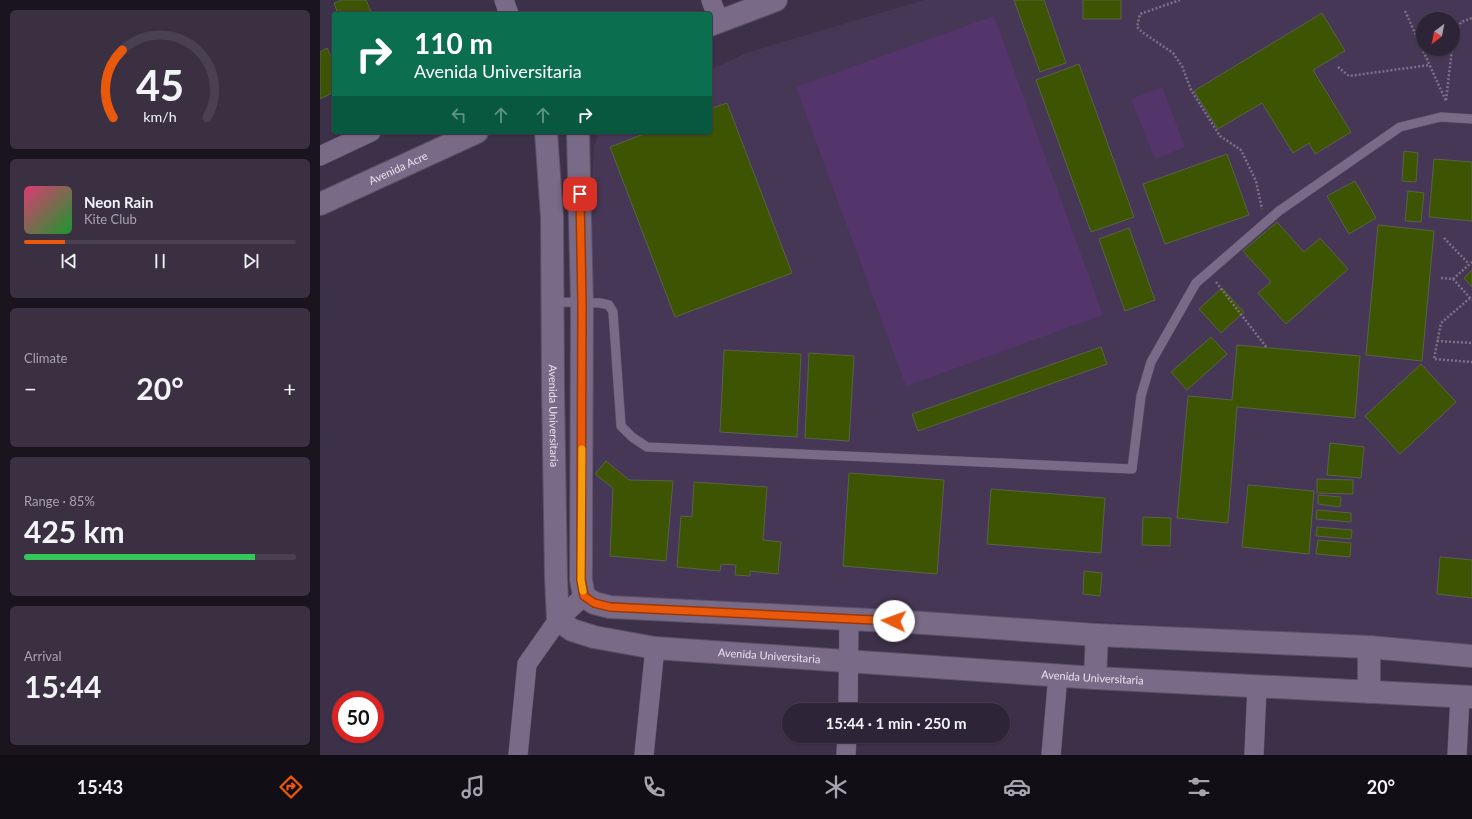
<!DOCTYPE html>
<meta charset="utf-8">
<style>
:root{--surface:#2e2437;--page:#3a3042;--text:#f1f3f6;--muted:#a7a4ad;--line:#494152;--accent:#ea580c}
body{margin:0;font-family:Lato,sans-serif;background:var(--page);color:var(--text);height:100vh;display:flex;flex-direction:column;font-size:15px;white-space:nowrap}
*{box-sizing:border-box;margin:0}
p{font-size:13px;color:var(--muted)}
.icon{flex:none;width:22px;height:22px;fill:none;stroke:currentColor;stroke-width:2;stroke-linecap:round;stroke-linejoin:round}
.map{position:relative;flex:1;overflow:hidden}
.details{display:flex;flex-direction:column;gap:10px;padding:10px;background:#19141e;width:320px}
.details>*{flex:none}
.hud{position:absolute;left:12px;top:12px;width:380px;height:122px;border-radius:4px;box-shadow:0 1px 3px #0004,0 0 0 1px var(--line);background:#0b6e4f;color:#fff;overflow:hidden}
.needle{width:26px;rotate:212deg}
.buttons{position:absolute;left:1096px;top:12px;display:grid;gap:8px}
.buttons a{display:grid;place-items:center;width:44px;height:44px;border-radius:50%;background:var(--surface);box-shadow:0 1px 3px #0004,0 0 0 1px var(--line);font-size:20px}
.speed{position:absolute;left:12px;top:691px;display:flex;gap:8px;font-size:20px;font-weight:700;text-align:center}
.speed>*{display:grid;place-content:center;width:52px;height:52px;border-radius:50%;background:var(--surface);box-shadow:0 1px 3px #0004,0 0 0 1px var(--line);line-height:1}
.speed .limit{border:6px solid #d22;background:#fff;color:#111}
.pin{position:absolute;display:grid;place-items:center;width:34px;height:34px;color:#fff;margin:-17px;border-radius:8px;box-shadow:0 2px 6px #0006}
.me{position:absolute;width:44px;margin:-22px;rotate:273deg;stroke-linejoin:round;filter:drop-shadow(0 0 3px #0008)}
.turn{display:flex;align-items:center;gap:14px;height:84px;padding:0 16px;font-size:18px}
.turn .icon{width:52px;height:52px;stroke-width:2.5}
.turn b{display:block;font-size:28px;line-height:34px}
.lanes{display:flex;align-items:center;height:38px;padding:0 16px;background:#0003;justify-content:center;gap:20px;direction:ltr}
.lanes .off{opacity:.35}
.big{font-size:30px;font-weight:700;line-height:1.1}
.details .tile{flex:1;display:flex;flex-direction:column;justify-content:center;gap:6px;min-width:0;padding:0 14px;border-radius:6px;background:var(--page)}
.details .dial{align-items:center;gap:0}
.dial svg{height:104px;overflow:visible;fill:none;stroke:var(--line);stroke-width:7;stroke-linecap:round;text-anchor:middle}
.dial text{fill:var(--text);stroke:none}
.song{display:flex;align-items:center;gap:12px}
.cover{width:48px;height:48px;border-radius:6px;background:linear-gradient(135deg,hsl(340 70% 55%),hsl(130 70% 35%))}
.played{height:4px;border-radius:2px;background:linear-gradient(90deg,var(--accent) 15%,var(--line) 15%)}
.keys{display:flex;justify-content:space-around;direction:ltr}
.heat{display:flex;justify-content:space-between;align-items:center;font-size:22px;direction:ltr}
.charge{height:6px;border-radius:3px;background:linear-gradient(90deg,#34c759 85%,var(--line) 0)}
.trip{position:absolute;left:462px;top:703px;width:228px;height:40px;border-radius:20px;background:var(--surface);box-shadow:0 1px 3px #0004,0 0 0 1px var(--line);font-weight:700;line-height:40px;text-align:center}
.menu{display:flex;height:64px;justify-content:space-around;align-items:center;background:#120e16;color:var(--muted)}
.menu .icon{width:28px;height:28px}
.menu .on{color:var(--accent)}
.menu b{font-size:18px;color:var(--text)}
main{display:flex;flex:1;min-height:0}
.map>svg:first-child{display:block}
.built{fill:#473756;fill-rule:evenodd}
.green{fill:#53356c}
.building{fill:#3d5402;stroke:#586346}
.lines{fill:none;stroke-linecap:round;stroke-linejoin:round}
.service-casing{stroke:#5b4f65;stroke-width:10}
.minor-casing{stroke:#5b4f65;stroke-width:20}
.secondary-casing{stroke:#5b4f65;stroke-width:24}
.path{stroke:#7c7187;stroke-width:2.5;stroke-dasharray:2 2;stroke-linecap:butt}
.service{stroke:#796b87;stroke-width:9}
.minor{stroke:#796b87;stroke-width:19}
.secondary{stroke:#796b87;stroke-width:22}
.route-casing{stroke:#983908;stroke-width:10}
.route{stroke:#ea580c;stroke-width:7}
.slow{stroke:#f59e0b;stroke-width:7}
.labels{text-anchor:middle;stroke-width:4;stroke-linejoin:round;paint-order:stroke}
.street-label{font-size:11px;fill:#e8e0f0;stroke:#211b27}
</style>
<main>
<section class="details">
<div class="tile dial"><svg viewBox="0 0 100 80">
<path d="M14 69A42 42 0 1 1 86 69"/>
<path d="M14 69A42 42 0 0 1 21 17" stroke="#ea580c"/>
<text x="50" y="56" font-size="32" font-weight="700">45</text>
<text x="50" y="72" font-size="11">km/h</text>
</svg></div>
<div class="tile">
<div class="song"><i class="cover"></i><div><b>Neon Rain</b><p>Kite Club</p></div></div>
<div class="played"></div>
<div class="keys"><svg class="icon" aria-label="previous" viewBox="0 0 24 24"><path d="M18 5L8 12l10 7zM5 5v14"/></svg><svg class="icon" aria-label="pause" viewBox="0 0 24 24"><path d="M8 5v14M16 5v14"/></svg><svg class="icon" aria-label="next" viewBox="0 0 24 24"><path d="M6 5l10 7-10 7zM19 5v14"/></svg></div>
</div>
<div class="tile"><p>Climate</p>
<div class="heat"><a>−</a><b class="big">20°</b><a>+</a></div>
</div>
<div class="tile"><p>Range · 85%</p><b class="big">425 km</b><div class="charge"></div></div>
<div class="tile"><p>Arrival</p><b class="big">15:44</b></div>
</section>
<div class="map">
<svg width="1152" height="755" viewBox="0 0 1152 755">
<rect width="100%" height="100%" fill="#3d3049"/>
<path class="built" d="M604,0H1152V645L813,624L291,597L278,592L269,575L275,474L266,302L274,145L280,132H390V70L426,53ZM1103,19H1133V49H1103Z"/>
<path class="green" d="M674,16L783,315L586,386L476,87Z
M842,87L865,147L835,159L811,99Z"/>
<path class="building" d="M22,0H46L52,14H18L14,3Z
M694,0H724L746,63L720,72Z
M763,0H801V19H763Z
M1002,13L1025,51L993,70L1031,132L995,154L989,143L973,153L942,103L898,129L874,91Z
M7,48L14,62V92L0,99V52Z
M759,64L814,217L771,232L716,80Z
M407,103L472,273L355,317L290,147L329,132H390V109Z
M1084,151L1098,153L1096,182L1082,181Z
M907,154L929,215L845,244L823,184Z
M1114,159L1152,162V221L1109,217Z
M1035,181L1056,218L1029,234L1007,196Z
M1088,191L1104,193L1101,222L1085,221Z
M957,222L984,252L1000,238L1028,269L966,324L938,293L951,282L923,251Z
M1058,225L1114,231L1102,361L1046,355Z
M809,228L835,300L805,311L779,239Z
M1152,270V287L1144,278Z
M902,288L924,312L901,333L879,309Z
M891,337L907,354L867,390L851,372Z
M917,345L1040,356L1035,418L917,407L908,523L857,518L868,396L912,400Z
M781,347L787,364L598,431L592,414Z
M404,350L481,354L477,437L400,432Z
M489,353L534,356L529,441L485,438Z
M1101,364L1136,402L1080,454L1045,416Z
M1010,443L1044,447L1041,478L1007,475Z
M286,461L309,480L353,481L346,561L290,556L293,488L275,474Z
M529,473L624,480L617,574L523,566Z
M997,479L1033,480V494L997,493Z
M374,482L447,487L443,540L461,542L458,574L430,571V576L415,575L416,565L401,564L400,571L357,567L361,516L372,517Z
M928,485L994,491L989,554L922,547Z
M671,489L785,498L781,553L667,544Z
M998,495L1021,497L1020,507L998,504Z
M997,510L1031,513V522L996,519Z
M823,517L851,518L850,546L822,545Z
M997,527L1032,530L1031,539L996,536Z
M998,540L1031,543L1030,557L996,554Z
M1120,557L1152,560V598L1117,594Z
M764,571L782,573L780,596L763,594Z"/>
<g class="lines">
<defs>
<path id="service" d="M232,302L280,303L289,305L293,312L301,426L312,437L327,447L812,469L821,396L831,362L876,283L959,211L1080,127L1121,117L1152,119"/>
<path id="minor" d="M184,0L189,14
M391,0L399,21
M0,156L51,132
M528,710L529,619
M198,755L207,664L238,620L264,596
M324,755L335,648
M526,755L527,736
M731,755L738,675
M934,755L937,687
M1137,755L1140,697"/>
<g id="secondary">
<path d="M390,25L456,0"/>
<path id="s1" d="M226,132L232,217L233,388L236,578L238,620L252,630L274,637L335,648L775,678L1152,697"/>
<path d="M258,132L262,304L261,580L264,596L274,603L290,607L589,622L777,635L1049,647L1152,656"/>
<path id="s2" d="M0,204L157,132"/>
<path d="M1049,647V692"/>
<path d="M775,678L777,635"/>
</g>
</defs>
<use href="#service" class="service-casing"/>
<use href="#minor" class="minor-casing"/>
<use href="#secondary" class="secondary-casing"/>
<path class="path" d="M860,0L820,14L817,27L822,32L853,53L862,66L871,90L900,136L921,150L936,181L942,209
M1085,11L1126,101
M1133,43L1141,22L1152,18
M1018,67L1029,76L1110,65
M1126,100L1132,49
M1124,238L1149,264
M1121,278L1133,279L1152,300
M1133,279L1152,262
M896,282L947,348
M1150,298L1121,323L1114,359L1152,362
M1117,341L1152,343"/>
<use href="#service" class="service"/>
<use href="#minor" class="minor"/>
<use href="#secondary" class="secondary"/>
</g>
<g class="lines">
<defs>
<path id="route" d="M260,194L262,304L261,580L264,596L274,603L290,607L574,621"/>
</defs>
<use href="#route" class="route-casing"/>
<use href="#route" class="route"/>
<path class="slow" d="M262,449L261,580L263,591"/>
</g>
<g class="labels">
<g class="street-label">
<text dy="4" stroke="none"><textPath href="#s2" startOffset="86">Avenida Acre</textPath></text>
<text dy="4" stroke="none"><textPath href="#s1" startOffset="284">Avenida Universitaria</textPath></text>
<text dy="4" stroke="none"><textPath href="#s1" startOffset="705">Avenida Universitaria</textPath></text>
<text dy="4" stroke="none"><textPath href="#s1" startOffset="1029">Avenida Universitaria</textPath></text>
</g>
</g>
</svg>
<div class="buttons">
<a><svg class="needle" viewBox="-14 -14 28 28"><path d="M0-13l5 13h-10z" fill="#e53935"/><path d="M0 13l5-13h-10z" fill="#a7a4ad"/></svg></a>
</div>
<div class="speed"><div class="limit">50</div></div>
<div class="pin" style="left:260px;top:194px;background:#d93025"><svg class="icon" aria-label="arrive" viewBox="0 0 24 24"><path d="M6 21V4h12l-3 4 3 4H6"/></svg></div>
<svg class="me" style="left:574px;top:621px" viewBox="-20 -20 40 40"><circle r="19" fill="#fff"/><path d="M0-13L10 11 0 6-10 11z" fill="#ea580c"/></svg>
<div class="trip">15:44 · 1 min · 250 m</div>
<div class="hud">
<div class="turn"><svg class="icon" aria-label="right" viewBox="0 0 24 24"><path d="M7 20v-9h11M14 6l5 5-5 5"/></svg><div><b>110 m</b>Avenida Universitaria</div></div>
<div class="lanes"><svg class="icon off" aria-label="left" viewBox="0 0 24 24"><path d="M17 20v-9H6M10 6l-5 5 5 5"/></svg><svg class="icon off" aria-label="ahead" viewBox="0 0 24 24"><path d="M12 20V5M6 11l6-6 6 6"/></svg><svg class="icon off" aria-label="ahead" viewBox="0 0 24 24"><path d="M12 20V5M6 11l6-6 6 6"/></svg><svg class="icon" aria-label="right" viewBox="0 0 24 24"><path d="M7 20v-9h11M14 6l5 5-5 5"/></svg></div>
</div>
</div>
</main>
<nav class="menu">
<b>15:43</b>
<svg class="icon on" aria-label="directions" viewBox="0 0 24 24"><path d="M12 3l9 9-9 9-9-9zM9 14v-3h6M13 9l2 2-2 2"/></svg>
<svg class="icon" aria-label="music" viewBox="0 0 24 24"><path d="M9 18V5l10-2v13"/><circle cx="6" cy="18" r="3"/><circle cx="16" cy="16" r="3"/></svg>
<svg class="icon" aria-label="phone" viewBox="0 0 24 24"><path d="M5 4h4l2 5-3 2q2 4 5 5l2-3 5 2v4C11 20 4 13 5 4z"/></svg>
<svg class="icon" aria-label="climate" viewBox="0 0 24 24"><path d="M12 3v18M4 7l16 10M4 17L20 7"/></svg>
<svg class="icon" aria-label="car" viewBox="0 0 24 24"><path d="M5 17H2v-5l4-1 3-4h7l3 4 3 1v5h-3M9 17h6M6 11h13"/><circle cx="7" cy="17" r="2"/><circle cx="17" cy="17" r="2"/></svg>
<svg class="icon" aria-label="filters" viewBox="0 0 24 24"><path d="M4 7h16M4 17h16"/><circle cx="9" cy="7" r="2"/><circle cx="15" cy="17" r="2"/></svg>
<b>20°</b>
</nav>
